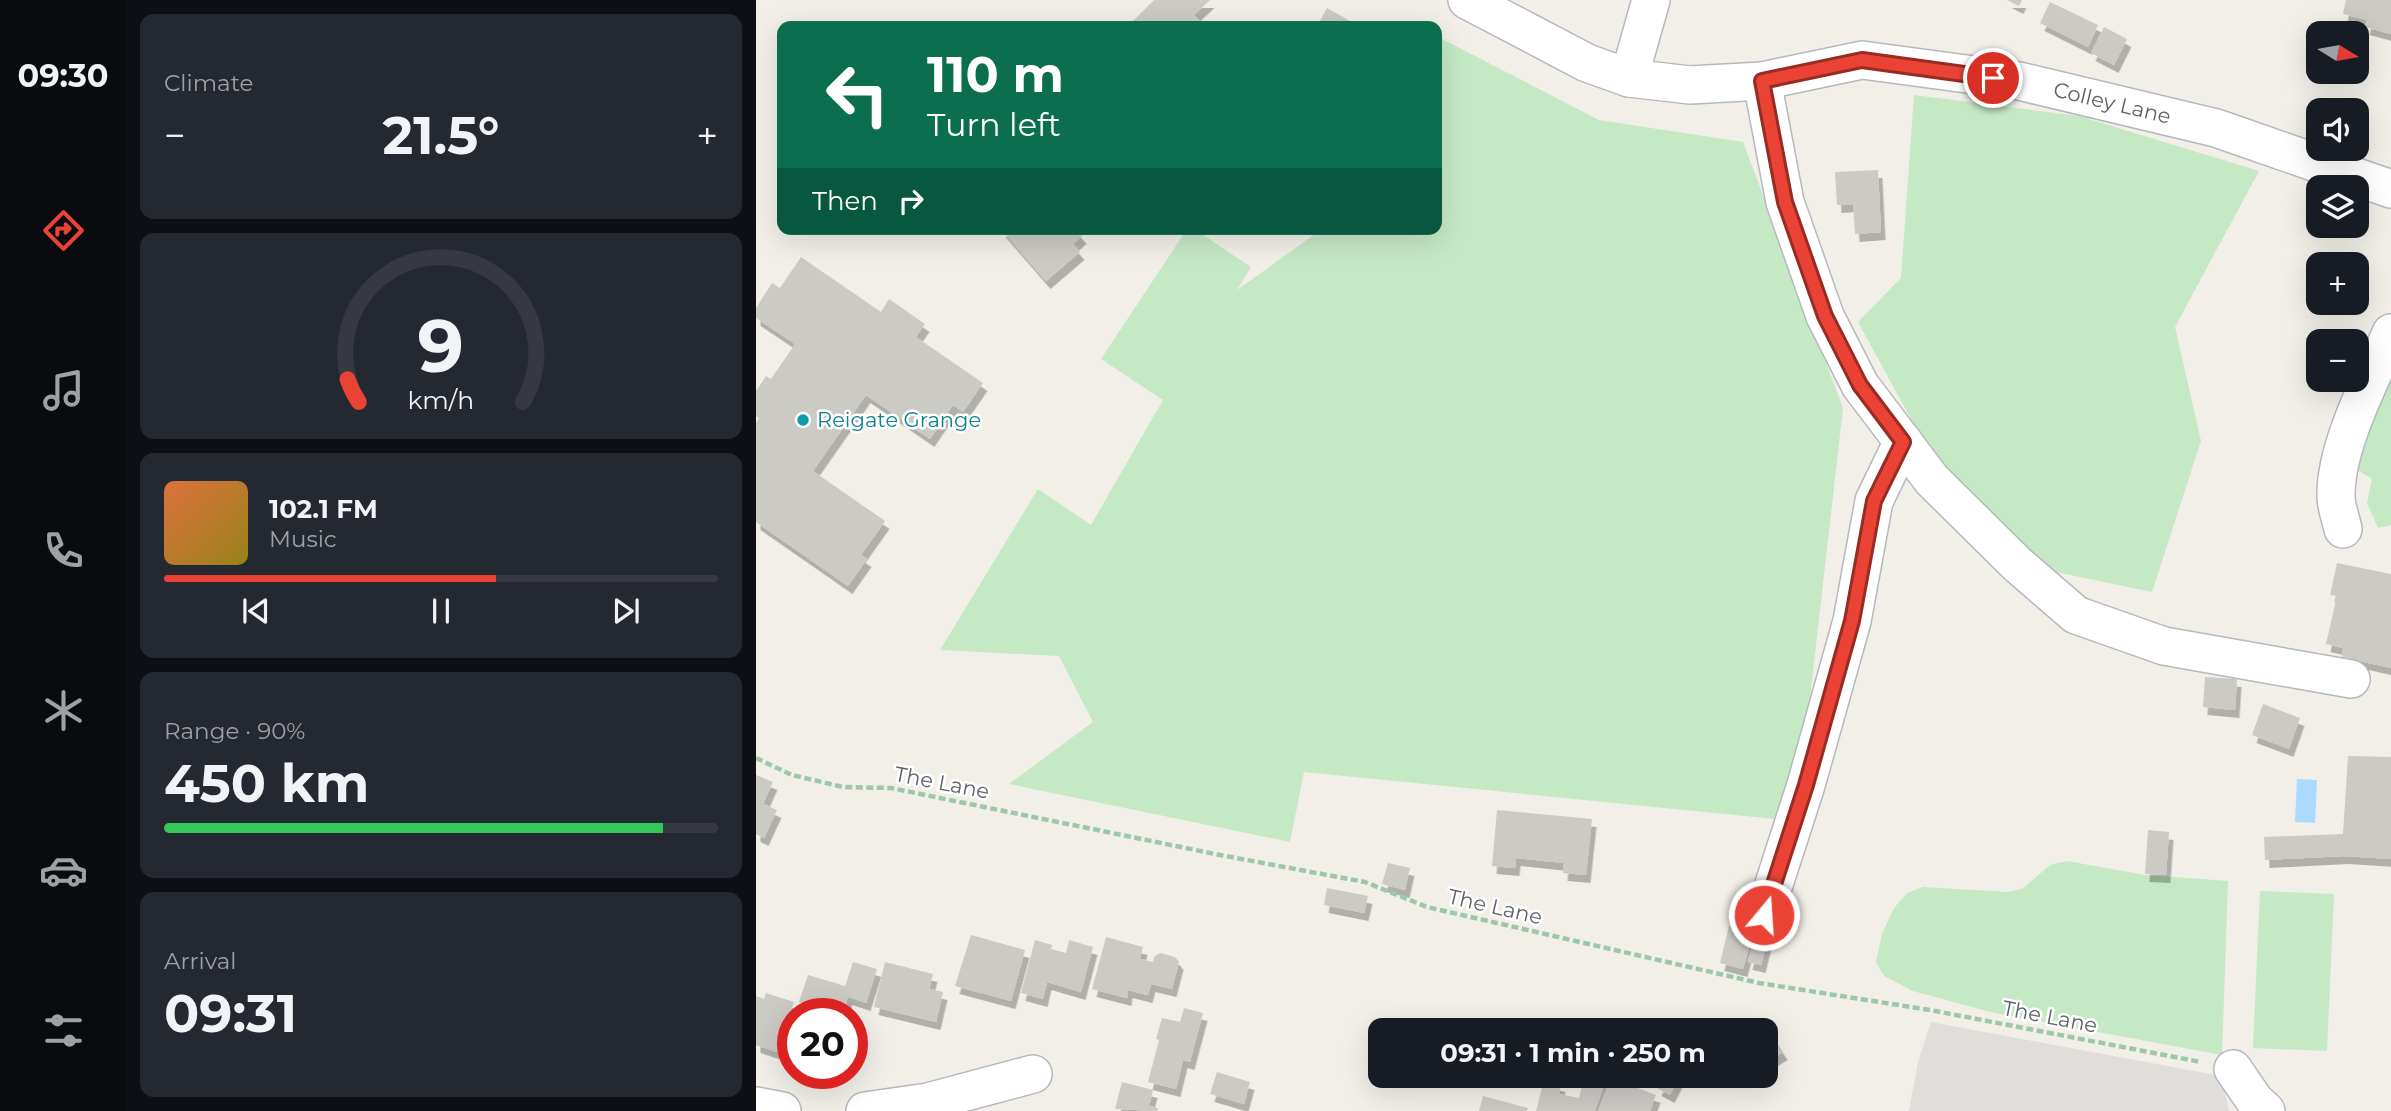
<!DOCTYPE html>
<meta charset="utf-8">
<style>
:root{--surface:#171b24;--page:#242831;--text:#f1f3f6;--muted:#9ea1a6;--line:#363941;--accent:#ea4335}
body{margin:0;font-family:Montserrat,sans-serif;background:var(--page);color:var(--text);height:100vh;display:flex;flex-direction:column;font-size:26px;white-space:nowrap}
*{box-sizing:border-box;margin:0}
p{font-size:23px;color:var(--muted)}
.icon{flex:none;width:38px;height:38px;fill:none;stroke:currentColor;stroke-width:2;stroke-linecap:round;stroke-linejoin:round}
.map{position:relative;flex:1;overflow:hidden}
.drawer{display:flex;flex-direction:column;gap:14px;padding:14px;background:#0d0f14;width:630px}
.drawer>*{flex:none}
.top-card{position:absolute;left:21px;top:21px;width:665px;height:214px;border-radius:14px;box-shadow:0 7px 28px #0002;background:#0b6e4f;color:#fff;overflow:hidden}
.needle{width:46px;rotate:101deg}
.controls{position:absolute;left:1550px;top:21px;display:grid;gap:14px}
.controls a{display:grid;place-items:center;width:63px;height:63px;border-radius:14px;background:var(--surface);box-shadow:0 7px 28px #0002;font-size:35px}
.speed{position:absolute;left:21px;top:998px;display:flex;gap:14px;font-size:35px;font-weight:700;text-align:center}
.speed>*{display:grid;place-content:center;width:91px;height:91px;border-radius:50%;background:var(--surface);box-shadow:0 7px 28px #0002;line-height:1}
.speed .limit{border:10px solid #d22;background:#fff;color:#111}
.pin{position:absolute;display:grid;place-items:center;width:60px;height:60px;color:#fff;margin:-30px;border:4px solid #fff;border-radius:50%;box-shadow:0 2px 7px #0007}
.me{position:absolute;width:77px;margin:-38px;rotate:18deg;stroke-linejoin:round;filter:drop-shadow(0 0 5px #0008)}
.turn{display:flex;align-items:center;gap:24px;height:147px;padding:0 35px;font-size:32px}
.turn .icon{width:91px;height:91px;stroke-width:2.5}
.turn b{display:block;font-size:49px;line-height:60px}
.then{display:flex;align-items:center;height:66px;padding:0 35px;background:#0003;gap:14px;font-size:26px}
.big{font-size:52px;font-weight:700;line-height:1.1}
.drawer .tile{flex:1;display:flex;flex-direction:column;justify-content:center;gap:10px;min-width:0;padding:0 24px;border-radius:14px;background:var(--page)}
.drawer .dial{align-items:center;gap:0}
.dial svg{height:182px;overflow:visible;fill:none;stroke:var(--line);stroke-width:7;stroke-linecap:round;text-anchor:middle}
.dial text{fill:var(--text);stroke:none}
.song{display:flex;align-items:center;gap:21px}
.cover{width:84px;height:84px;border-radius:10px;background:linear-gradient(135deg,hsl(20 70% 55%),hsl(50 70% 35%))}
.played{height:7px;border-radius:4px;background:linear-gradient(90deg,var(--accent) 60%,var(--line) 60%)}
.keys{display:flex;justify-content:space-around;direction:ltr}
.heat{display:flex;justify-content:space-between;align-items:center;font-size:38px;direction:ltr}
.charge{height:10px;border-radius:5px;background:linear-gradient(90deg,#34c759 90%,var(--line) 0)}
.trip{position:absolute;left:612px;top:1018px;width:410px;height:70px;border-radius:14px;background:var(--surface);box-shadow:0 7px 28px #0002;font-weight:700;line-height:70px;text-align:center}
main{display:flex;flex:1;min-height:0}
.tab-bar{display:flex;flex-direction:column;width:126px;justify-content:space-around;align-items:center;background:#090b0e;color:var(--muted)}
.tab-bar .icon{width:49px;height:49px}
.tab-bar .on{color:var(--accent)}
.tab-bar b{font-size:32px;color:var(--text)}
.map>svg:first-child{display:block}
.industrial{fill:#e0deda}
.green{fill:#c5e8c5}
.water{fill:#aadaff}
.building{fill:#cccac5;filter:url(#shadow)}
.lines{fill:none;stroke-linecap:round;stroke-linejoin:round}
.minor-casing{stroke:#b5b8bc;stroke-width:40}
.path{stroke:#9cc7a9;stroke-width:4.5;stroke-dasharray:7 3.5;stroke-linecap:butt}
.minor{stroke:#fff;stroke-width:37}
.route-casing{stroke:#982c22;stroke-width:18}
.route{stroke:#ea4335;stroke-width:12}
.culture-dot{fill:#0f9aa8;stroke:#fff;stroke-width:2.5}
.labels{text-anchor:middle;stroke-width:5;stroke-linejoin:round;paint-order:stroke}
.street-label{font-size:21px;fill:#5f6368;stroke:#fff}
.culture-label{font-size:21px;fill:#0d838f;stroke:#fff;text-anchor:start}
</style>
<main>
<nav class="tab-bar">
<b>09:30</b>
<svg class="icon on" aria-label="directions" viewBox="0 0 24 24"><path d="M12 3l9 9-9 9-9-9zM9 14v-3h6M13 9l2 2-2 2"/></svg>
<svg class="icon" aria-label="music" viewBox="0 0 24 24"><path d="M9 18V5l10-2v13"/><circle cx="6" cy="18" r="3"/><circle cx="16" cy="16" r="3"/></svg>
<svg class="icon" aria-label="phone" viewBox="0 0 24 24"><path d="M5 4h4l2 5-3 2q2 4 5 5l2-3 5 2v4C11 20 4 13 5 4z"/></svg>
<svg class="icon" aria-label="climate" viewBox="0 0 24 24"><path d="M12 3v18M4 7l16 10M4 17L20 7"/></svg>
<svg class="icon" aria-label="car" viewBox="0 0 24 24"><path d="M5 17H2v-5l4-1 3-4h7l3 4 3 1v5h-3M9 17h6M6 11h13"/><circle cx="7" cy="17" r="2"/><circle cx="17" cy="17" r="2"/></svg>
<svg class="icon" aria-label="filters" viewBox="0 0 24 24"><path d="M4 7h16M4 17h16"/><circle cx="9" cy="7" r="2"/><circle cx="15" cy="17" r="2"/></svg>
</nav>
<section class="drawer">
<div class="tile"><p>Climate</p>
<div class="heat"><a>−</a><b class="big">21.5°</b><a>+</a></div>
</div>
<div class="tile dial"><svg viewBox="0 0 100 80">
<path d="M14 69A42 42 0 1 1 86 69"/>
<path d="M14 69A42 42 0 0 1 9 59" stroke="#ea4335"/>
<text x="50" y="56" font-size="32" font-weight="700">9</text>
<text x="50" y="72" font-size="11">km/h</text>
</svg></div>
<div class="tile">
<div class="song"><i class="cover"></i><div><b>102.1 FM</b><p>Music</p></div></div>
<div class="played"></div>
<div class="keys"><svg class="icon" aria-label="previous" viewBox="0 0 24 24"><path d="M18 5L8 12l10 7zM5 5v14"/></svg><svg class="icon" aria-label="pause" viewBox="0 0 24 24"><path d="M8 5v14M16 5v14"/></svg><svg class="icon" aria-label="next" viewBox="0 0 24 24"><path d="M6 5l10 7-10 7zM19 5v14"/></svg></div>
</div>
<div class="tile"><p>Range · 90%</p><b class="big">450 km</b><div class="charge"></div></div>
<div class="tile"><p>Arrival</p><b class="big">09:31</b></div>
</section>
<div class="map">
<svg width="1635" height="1111" viewBox="0 0 1635 1111">
<defs>
<filter id="shadow"><feDropShadow dx="4.5" dy="8" stdDeviation="0" flood-color="#0004"/></filter>
</defs>
<rect width="100%" height="100%" fill="#f1efe8"/>
<path class="industrial" d="M1175,1022L1465,1076L1473,1111H1153L1162,1062Z"/>
<path class="green" d="M686,39L843,120L987,142L1087,408L1040,821L548,772L534,842L253,784L337,722L303,656L184,650L282,489L335,525L407,400L345,359L431,229H438L495,267L481,290L566,229H681V49Z
M1158,95L1323,116L1503,171L1419,327L1445,441L1396,592L1261,564L1162,432L1102,322L1145,278Z
M1635,361V525L1622,528L1611,503L1616,479L1595,466Z
M1311,861L1389,875L1472,881L1466,1055L1234,1012L1157,991L1128,976L1120,962L1126,934L1138,908L1151,893L1167,887L1251,892L1266,889L1294,865Z
M1504,891L1578,894L1571,1051L1497,1048Z"/>
<path class="water" d="M1541,779L1561,780L1559,823L1539,822Z"/>
<path class="building" d="M398,0H454L438,15L449,26H381L377,21Z
M1251,0H1266L1263,6Z
M1590,0H1635V34L1609,27L1611,20L1587,14Z
M1294,2L1342,25L1332,47L1284,23Z
M571,8L603,26H561Z
M1348,27L1371,39L1358,65L1335,53Z
M1122,170L1125,232L1099,234L1097,204L1081,205L1079,172Z
M245,229H320L326,236L317,244L324,252L290,281Z
M45,257L125,312L133,299L169,324L160,337L227,383L207,412L197,405L174,439L110,395L57,471L129,521L105,555L111,559L92,586L0,522V423L3,418L0,416V391L10,376L15,379L39,344L0,318V308L16,283L24,288Z
M1581,563L1635,574V668L1586,657L1587,648L1570,644L1581,596L1574,595Z
M1449,677L1481,679L1479,710L1447,707Z
M1507,704L1544,718L1533,749L1496,735Z
M1592,756L1635,757V859L1588,856L1509,860L1508,837L1587,834Z
M0,775L17,782L7,804L21,810L8,838L0,834Z
M741,810L836,819L830,875L807,873L808,863L760,858L759,868L736,866Z
M1392,830L1413,832L1410,875L1389,874Z
M632,863L654,868L649,890L626,884Z
M571,888L612,896L608,913L568,905Z
M973,926L997,932L987,969L964,963Z
M215,935L269,950L255,1001L199,986Z
M350,937L387,947L384,959L397,962L398,957L404,953L419,957L423,962L416,989L395,984L392,995L372,990L371,998L336,989Z
M998,938L1011,941L1005,965L992,962Z
M279,940L296,945L295,949L310,953L313,940L337,947L325,992L291,982L287,999L265,993Z
M97,962L121,969L110,1003L92,997L87,1013H60L62,1008L43,1002L52,975L89,986Z
M129,962L177,974L173,989L187,992L180,1022L118,1007Z
M10,993L38,1002L21,1052L0,1045V996L8,999Z
M428,1008L447,1013L434,1062L427,1060L420,1089L392,1082L403,1040L400,1039L406,1018L424,1022Z
M1017,1037L1027,1052L1011,1062L1010,1041Z
M461,1072L494,1082L488,1104L454,1094Z
M836,1076H851L839,1111H780L788,1080L805,1084L803,1094L823,1098L826,1085L833,1087Z
M907,1076H924L914,1095L901,1088Z
M855,1078L900,1095L894,1111H842Z
M366,1082L397,1090L393,1106L402,1108L401,1111L359,1109Z
M727,1096L772,1108L771,1111H723Z"/>
<g class="lines">
<defs>
<g id="minor">
<path id="s1" d="M711,0L831,63L873,78L934,85L1006,81L1106,60L1263,81L1460,128L1635,189"/>
<path d="M873,78L895,0"/>
<path d="M1006,81L1029,202L1069,316L1104,385L1176,480L1261,564L1320,615L1408,646L1595,679"/>
<path d="M1587,529C1585,519 1580,507 1580,497C1579,446 1615,380 1635,333"/>
<path d="M1008,915L1050,785L1096,621L1118,501L1147,441"/>
<path d="M1477,1069L1499,1101L1510,1111"/>
<path d="M0,1106L26,1111"/>
<path d="M109,1111L172,1102L277,1074"/>
</g>
</defs>
<use href="#minor" class="minor-casing"/>
<path class="path" d="M0,758L36,775L87,787L135,788L464,855L609,882L671,907L1003,983L1174,1010L1445,1062"/>
<use href="#minor" class="minor"/>
</g>
<g class="lines">
<defs>
<path id="route" d="M1008,915L1050,785L1096,621L1118,501L1147,442L1104,385L1069,316L1029,202L1006,81L1106,60L1237,78"/>
</defs>
<use href="#route" class="route-casing"/>
<use href="#route" class="route"/>
</g>
<circle class="culture-dot" cx="47" cy="420" r="7"/>
<g class="labels">
<g class="street-label">
<text dy="7" stroke="none"><textPath href="#s1" startOffset="670">Colley Lane</textPath></text>
<text transform="translate(186 783) rotate(11)" y="7">The Lane</text>
<text transform="translate(739 907) rotate(13)" y="7">The Lane</text>
<text transform="translate(1294 1017) rotate(11)" y="7">The Lane</text>
</g>
<g class="culture-label">
<text x="61" y="427">Reigate Grange</text>
</g>
</g>
</svg>
<div class="controls">
<a><svg class="needle" viewBox="-14 -14 28 28"><path d="M0-13l5 13h-10z" fill="#e53935"/><path d="M0 13l5-13h-10z" fill="#9ea1a6"/></svg></a>
<a><svg class="icon" aria-label="sound" viewBox="0 0 24 24"><path d="M4 9h4l5-4v14l-5-4H4zM17 9q2 3 0 6"/></svg></a>
<a><svg class="icon" aria-label="layers" viewBox="0 0 24 24"><path d="M12 4l9 5-9 5-9-5zM3 14l9 5 9-5"/></svg></a>
<a>+</a>
<a>−</a>
</div>
<div class="speed"><div class="limit">20</div></div>
<div class="pin" style="left:1237px;top:78px;background:#d93025"><svg class="icon" aria-label="arrive" viewBox="0 0 24 24"><path d="M6 21V4h12l-3 4 3 4H6"/></svg></div>
<svg class="me" style="left:1008px;top:915px" viewBox="-20 -20 40 40"><circle r="17" fill="#ea4335" stroke="#fff" stroke-width="3"/><path d="M0-11L8 9 0 5-8 9z" fill="#fff"/></svg>
<div class="trip">09:31 · 1 min · 250 m</div>
<div class="top-card">
<div class="turn"><svg class="icon" aria-label="left" viewBox="0 0 24 24"><path d="M17 20v-9H6M10 6l-5 5 5 5"/></svg><div><b>110 m</b>Turn left</div></div>
<div class="then">Then<svg class="icon" aria-label="right" viewBox="0 0 24 24"><path d="M7 20v-9h11M14 6l5 5-5 5"/></svg></div>
</div>
</div>
</main>
